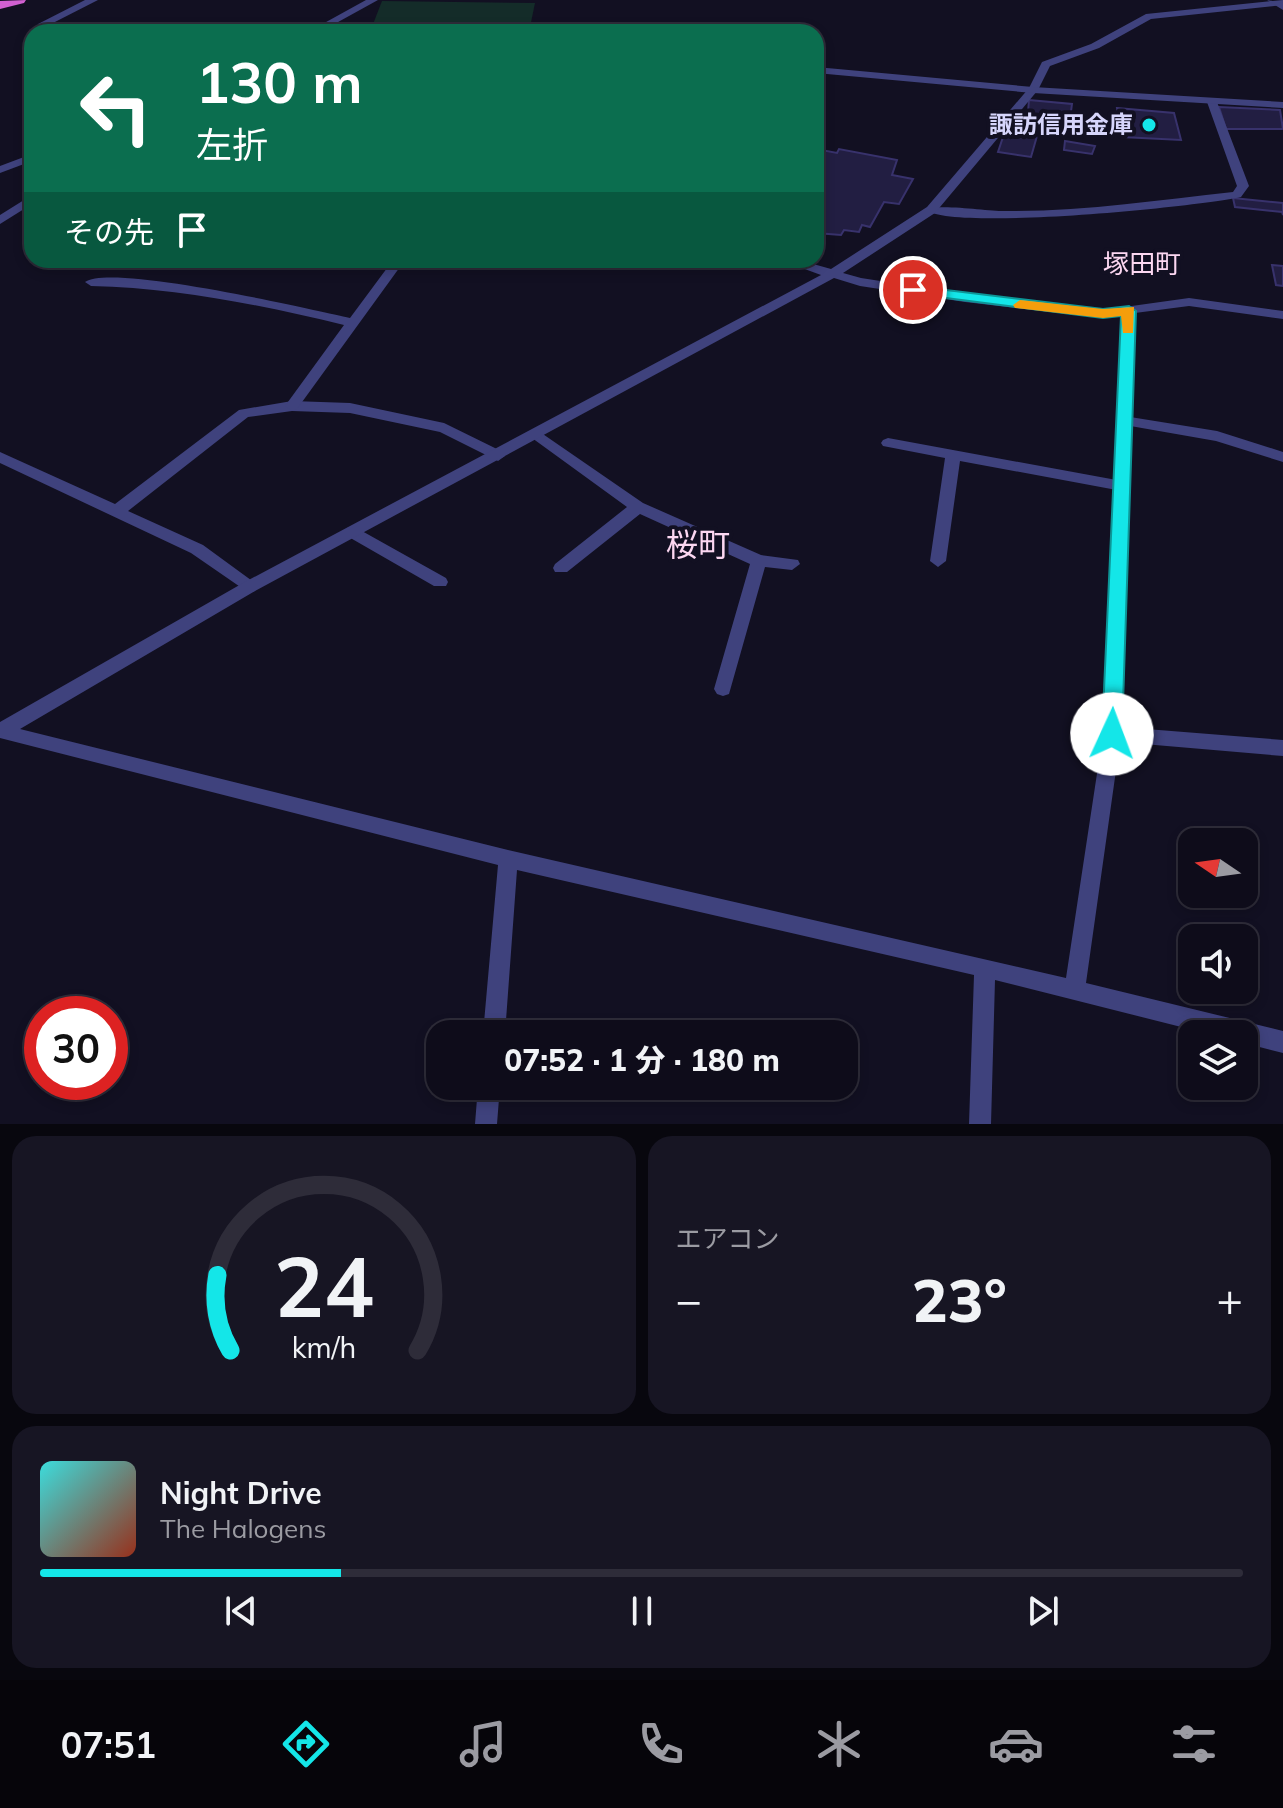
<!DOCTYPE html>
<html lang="ja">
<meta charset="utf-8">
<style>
:root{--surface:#0e0c1a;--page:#171523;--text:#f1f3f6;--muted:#9b9ba2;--line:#2e2c39;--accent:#14e6e8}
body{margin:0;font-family:Mulish,"Noto Sans JP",sans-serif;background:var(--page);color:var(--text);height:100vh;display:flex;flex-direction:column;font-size:30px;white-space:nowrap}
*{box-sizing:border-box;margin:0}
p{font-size:26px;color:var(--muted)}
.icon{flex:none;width:44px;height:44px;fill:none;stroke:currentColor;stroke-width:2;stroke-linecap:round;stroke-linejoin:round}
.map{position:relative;height:1124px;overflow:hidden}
.details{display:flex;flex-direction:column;gap:12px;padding:12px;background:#08070e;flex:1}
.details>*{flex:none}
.banner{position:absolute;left:24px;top:24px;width:800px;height:244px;border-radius:24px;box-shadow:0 4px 12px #0003,0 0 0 2px var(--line);background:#0b6e4f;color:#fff;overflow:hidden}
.needle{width:52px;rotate:283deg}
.buttons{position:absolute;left:1178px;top:828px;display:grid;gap:16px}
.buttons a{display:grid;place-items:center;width:80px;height:80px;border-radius:16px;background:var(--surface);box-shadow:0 4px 12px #0003,0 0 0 2px var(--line);font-size:40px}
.speed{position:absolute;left:24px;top:996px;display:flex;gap:16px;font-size:40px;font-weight:700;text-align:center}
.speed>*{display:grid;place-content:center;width:104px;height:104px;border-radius:50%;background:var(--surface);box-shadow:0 4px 12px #0003,0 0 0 2px var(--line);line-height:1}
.speed .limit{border:12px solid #d22;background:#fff;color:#111}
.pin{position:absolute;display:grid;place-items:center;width:68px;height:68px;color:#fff;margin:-34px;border:4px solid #fff;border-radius:50%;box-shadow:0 2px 8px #0007}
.me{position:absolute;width:88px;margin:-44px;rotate:2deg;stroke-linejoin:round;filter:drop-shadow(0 0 6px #0008)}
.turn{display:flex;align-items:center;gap:28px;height:168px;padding:0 40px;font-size:36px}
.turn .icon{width:104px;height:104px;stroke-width:2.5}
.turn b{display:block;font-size:56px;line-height:68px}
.then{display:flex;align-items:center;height:76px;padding:0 40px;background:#0003;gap:16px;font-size:30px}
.big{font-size:60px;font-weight:800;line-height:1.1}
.details .widget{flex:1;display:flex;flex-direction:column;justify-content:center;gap:12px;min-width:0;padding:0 28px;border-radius:24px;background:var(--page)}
.details .dial{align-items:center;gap:0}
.dial svg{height:208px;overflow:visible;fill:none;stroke:var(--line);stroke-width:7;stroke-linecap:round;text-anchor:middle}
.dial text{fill:var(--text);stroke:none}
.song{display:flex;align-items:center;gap:24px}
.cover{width:96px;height:96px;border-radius:12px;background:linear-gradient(135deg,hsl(180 70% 55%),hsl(10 70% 35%))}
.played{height:8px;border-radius:4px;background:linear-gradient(90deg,var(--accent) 25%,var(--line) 25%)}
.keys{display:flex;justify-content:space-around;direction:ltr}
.heat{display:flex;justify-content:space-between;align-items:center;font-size:44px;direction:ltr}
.details .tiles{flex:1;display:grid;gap:12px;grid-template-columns:1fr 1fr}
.widget:last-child{grid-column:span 2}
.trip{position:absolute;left:426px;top:1020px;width:432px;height:80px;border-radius:24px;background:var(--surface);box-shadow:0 4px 12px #0003,0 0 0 2px var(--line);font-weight:800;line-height:80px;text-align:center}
.dock{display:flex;height:128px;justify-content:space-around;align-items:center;background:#06050a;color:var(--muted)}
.dock .icon{width:56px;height:56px}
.dock .on{color:var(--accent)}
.dock b{font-size:36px;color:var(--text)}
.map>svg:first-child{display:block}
.green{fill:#142c29}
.building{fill:#221e42;stroke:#38326c;stroke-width:2}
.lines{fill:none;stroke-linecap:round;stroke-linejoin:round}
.service{fill:#3f427d;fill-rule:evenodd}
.minor{fill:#3f427d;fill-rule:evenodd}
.tertiary{fill:#3f427d;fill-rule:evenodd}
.trunk{fill:#d160d1;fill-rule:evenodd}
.route{fill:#14e6e8;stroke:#0d9697;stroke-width:2}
.slow{fill:#f59e0b}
.poi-dot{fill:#14e6e8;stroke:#121022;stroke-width:3}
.labels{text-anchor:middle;stroke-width:8;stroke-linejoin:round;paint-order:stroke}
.far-poi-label{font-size:24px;font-weight:bold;fill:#d6d5fb;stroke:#121022;text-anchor:end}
.far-quarter-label{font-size:26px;fill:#fcd7f1;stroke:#121022}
.quarter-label{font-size:32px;fill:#fcd7f1;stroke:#121022}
</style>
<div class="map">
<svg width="1283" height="1124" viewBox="0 0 1283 1124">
<rect width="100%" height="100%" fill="#121022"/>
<path class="green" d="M382,1L535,3L529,32H370Z"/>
<path class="building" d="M1029,100L1072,104L1070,119L1049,117L1048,134L1018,131L1019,123L1027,124Z
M1219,107L1280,110L1283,129H1226Z
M1117,108L1174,113L1181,140L1122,137Z
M1005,131L1037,136L1031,157L998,152Z
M1065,141L1095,146L1092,154L1064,150Z
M816,149L837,153L839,149L897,160L892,175L913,179L899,204L884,202L870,227L862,225L859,232L844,230L841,235L816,233Z
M1233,198L1283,203V215L1282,212L1235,207Z
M1272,265L1283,266V286L1276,285Z"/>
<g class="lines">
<path class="service" d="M85,0H98L51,24L70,32H56L38,24Z
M1283,0V5L1151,19L1099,48L1050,66L1037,92L1028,90L1042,62L1091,44L1146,14Z
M1208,100L1217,102L1249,186L1241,197C1195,207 956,231 925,210C936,203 987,211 1004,211C1081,212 1157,200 1233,192L1237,186L1207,102Z
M292,401L350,403L444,423L503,452L505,456L498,461L440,432L350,413L292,411L248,417L128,511L203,545L255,583L257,587L255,591L249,593L191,553L0,463V452L115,504L239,410Z
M1124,416L1217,431L1283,452V462L1216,441L1119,424L1117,421L1119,418Z
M537,430L643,503L761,555L798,560L800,564L792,570L765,567L729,694L723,696L717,694L714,689L750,564L640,514L567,572H555L553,568L555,564L627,507L532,438L530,435Z
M888,438L1122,481L1130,486L1122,491L960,461L946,561L938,567L930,561L945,458L883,446L881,443L883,440Z
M353,526L446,578L448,582L446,586H434L347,536L345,532L347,528Z"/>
<path class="minor" d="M366,0H378L320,32H308Z
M1267,0L1283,3V10Z
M1029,88L1038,90L935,213L843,273L861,278L965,294L1103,310L1189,298L1283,311V319L1189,306L1135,313L1121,727L1283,740V756L1120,742L1086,983L1283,1031V1053L1244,1043V1034H1209L995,980L991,1124H969L974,975L517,870L505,1034H483L498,865L0,738V722L243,583L821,275L780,260H799L831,269L927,207ZM834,278L860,286L965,302L1103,318L1122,315L1103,734L1066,978L508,850L20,729L255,591Z
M32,154V161L0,173V166Z
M32,195V204L0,224V215Z
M393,260H405L297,409L292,411L285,406L344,325C261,305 178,288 91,286L85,282C111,263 309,309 350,318Z
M478,1086H500L497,1124H475Z"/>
<path class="tertiary" d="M816,67L1033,87L1283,102V108L1033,93L816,73Z"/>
<path class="trunk" d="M26,0L24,3L0,9V1Z"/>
</g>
<path class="route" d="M913,286L1103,309L1129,306L1136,311L1122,734L1119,740L1112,742L1105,740L1102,734L1121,316L1103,318L907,293L905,290Z"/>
<path class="slow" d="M1020,300L1103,309L1134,307L1133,333H1123L1121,316L1103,318L1015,308L1013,305Z"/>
<circle class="poi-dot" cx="1149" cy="125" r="8"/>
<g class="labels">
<g class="far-poi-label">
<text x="1133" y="133">諏訪信用金庫</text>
</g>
<g class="far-quarter-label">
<text x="1142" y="273">塚田町</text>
</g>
<g class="quarter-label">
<text x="698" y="556">桜町</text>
</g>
</g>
</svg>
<div class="buttons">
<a><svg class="needle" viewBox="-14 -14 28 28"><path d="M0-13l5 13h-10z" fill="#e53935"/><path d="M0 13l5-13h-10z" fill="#9b9ba2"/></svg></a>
<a><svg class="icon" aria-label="sound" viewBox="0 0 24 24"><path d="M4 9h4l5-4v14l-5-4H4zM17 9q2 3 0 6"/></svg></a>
<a><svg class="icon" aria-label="layers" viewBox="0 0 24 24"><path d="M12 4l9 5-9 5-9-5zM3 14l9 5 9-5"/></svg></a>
</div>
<div class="speed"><div class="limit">30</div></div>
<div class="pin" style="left:913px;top:290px;background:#d93025"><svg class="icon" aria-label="arrive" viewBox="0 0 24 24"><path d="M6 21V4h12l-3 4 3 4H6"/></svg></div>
<svg class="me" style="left:1112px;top:734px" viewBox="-20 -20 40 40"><circle r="19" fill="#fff"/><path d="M0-13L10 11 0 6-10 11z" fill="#14e6e8"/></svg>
<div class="trip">07:52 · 1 分 · 180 m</div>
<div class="banner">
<div class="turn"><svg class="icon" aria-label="left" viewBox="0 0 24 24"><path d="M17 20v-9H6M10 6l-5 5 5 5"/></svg><div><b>130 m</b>左折</div></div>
<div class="then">その先<svg class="icon" aria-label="arrive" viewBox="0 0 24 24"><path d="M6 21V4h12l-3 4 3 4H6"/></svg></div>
</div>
</div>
<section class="details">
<div class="tiles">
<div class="widget dial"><svg viewBox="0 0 100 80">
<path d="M14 69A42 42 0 1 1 86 69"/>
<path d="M14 69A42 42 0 0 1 9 40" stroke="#14e6e8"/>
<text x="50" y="56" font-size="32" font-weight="700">24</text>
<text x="50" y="72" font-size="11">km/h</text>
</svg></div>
<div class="widget"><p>エアコン</p>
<div class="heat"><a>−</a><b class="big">23°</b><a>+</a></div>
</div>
<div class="widget">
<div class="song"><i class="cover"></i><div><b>Night Drive</b><p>The Halogens</p></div></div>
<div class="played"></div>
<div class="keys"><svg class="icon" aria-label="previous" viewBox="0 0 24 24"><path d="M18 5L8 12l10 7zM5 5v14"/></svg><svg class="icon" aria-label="pause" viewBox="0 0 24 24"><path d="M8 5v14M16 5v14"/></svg><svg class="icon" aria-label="next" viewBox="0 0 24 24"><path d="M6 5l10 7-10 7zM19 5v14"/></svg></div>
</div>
</div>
</section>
<nav class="dock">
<b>07:51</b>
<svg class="icon on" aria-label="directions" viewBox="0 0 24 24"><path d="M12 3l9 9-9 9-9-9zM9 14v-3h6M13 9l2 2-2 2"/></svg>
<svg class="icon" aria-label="music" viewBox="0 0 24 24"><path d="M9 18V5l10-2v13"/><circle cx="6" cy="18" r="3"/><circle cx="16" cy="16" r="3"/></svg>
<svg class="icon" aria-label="phone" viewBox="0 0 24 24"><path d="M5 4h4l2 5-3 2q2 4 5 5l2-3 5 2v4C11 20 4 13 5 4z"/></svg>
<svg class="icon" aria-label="climate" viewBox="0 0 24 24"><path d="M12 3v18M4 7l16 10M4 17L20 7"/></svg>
<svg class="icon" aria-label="car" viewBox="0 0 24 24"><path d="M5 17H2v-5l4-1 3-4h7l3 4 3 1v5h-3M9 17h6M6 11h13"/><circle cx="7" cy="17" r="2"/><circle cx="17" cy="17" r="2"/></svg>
<svg class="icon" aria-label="filters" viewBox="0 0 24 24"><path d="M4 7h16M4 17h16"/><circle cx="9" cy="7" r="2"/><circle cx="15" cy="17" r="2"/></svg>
</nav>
